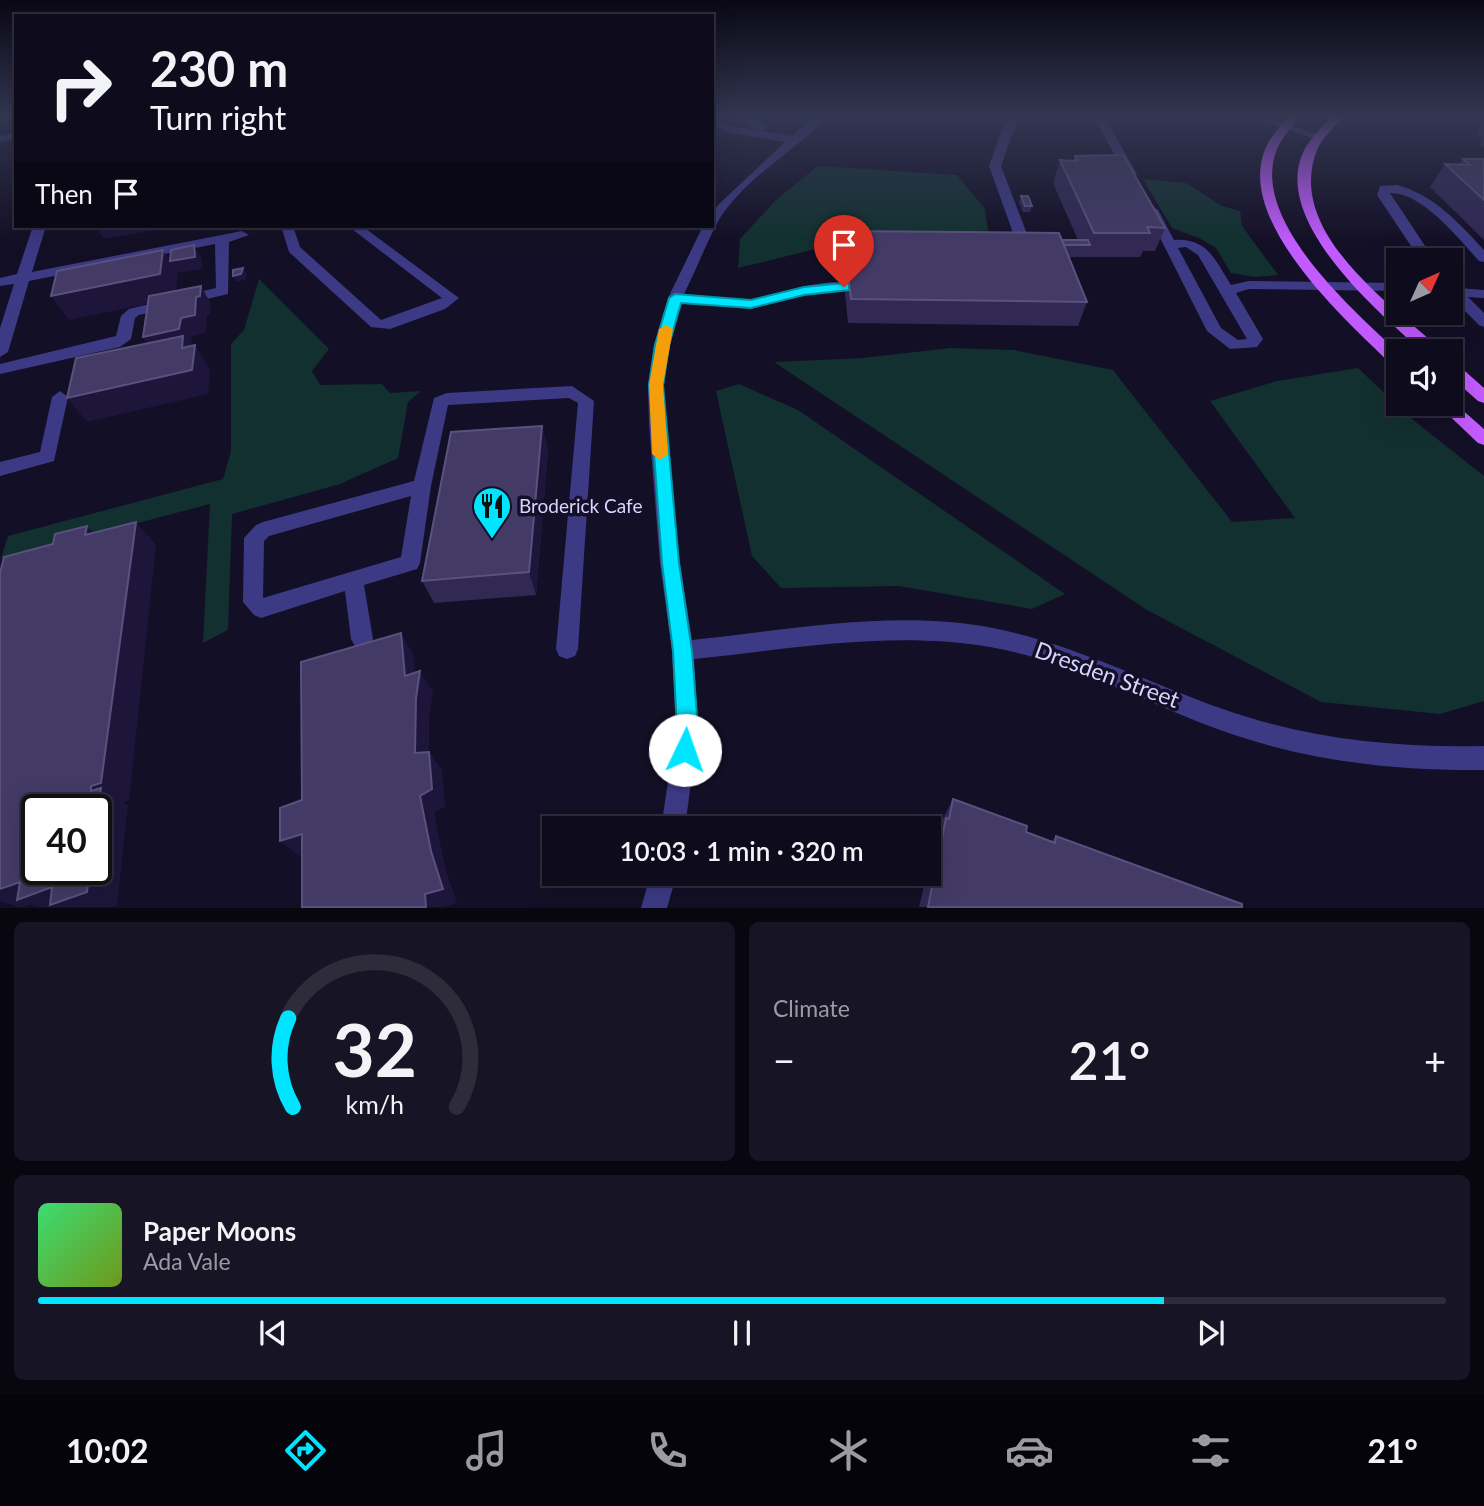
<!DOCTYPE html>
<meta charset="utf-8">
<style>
:root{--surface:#0e0b1c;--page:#171425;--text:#f1f3f6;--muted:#9b9ba3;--line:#2e2b3b;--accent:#00e5ff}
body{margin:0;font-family:Lato,sans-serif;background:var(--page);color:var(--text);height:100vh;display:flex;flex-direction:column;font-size:26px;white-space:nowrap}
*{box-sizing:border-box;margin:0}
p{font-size:23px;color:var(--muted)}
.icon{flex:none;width:38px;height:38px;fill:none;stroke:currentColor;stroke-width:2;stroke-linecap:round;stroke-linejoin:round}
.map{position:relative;height:908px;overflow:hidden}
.side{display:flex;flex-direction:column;gap:14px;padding:14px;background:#08060f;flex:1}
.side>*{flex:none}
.hud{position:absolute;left:14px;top:14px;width:700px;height:214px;border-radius:0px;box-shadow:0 7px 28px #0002,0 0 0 2px var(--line);background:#0e0b1c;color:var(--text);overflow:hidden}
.needle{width:46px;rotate:45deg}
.buttons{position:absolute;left:1386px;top:248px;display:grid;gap:14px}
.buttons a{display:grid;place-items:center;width:77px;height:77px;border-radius:0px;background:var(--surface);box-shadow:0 7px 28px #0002,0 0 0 2px var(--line);font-size:35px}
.speed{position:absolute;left:21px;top:794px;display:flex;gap:14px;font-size:35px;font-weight:700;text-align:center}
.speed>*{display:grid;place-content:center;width:91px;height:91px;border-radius:50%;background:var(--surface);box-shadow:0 7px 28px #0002,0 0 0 2px var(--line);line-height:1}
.speed .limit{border:4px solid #111;border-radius:10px;background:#fff;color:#111}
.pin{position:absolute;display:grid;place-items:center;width:60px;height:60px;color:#fff;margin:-72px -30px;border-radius:50% 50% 50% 0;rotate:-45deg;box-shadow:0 0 7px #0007}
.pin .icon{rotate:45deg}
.me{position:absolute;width:77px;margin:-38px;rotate:3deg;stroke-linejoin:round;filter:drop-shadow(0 0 5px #0008)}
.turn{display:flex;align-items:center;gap:24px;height:147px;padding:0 21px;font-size:32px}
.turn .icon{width:91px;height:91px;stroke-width:2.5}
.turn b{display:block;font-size:49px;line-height:60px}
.then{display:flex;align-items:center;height:66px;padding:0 21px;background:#0003;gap:14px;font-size:26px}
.big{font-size:52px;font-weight:600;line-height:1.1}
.side .tile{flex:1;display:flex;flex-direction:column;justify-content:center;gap:10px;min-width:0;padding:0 24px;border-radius:10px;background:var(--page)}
.side .dial{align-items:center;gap:0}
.dial svg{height:182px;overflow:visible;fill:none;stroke:var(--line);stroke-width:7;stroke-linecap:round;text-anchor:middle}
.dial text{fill:var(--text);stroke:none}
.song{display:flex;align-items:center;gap:21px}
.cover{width:84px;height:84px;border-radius:10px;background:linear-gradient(135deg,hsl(140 70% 55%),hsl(80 70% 35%))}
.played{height:7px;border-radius:4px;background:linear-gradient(90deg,var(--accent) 80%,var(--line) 80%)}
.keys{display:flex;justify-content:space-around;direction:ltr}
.heat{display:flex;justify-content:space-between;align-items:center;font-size:38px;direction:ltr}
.side .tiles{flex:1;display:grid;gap:14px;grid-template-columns:1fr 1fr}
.tile:last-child{grid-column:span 2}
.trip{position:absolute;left:542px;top:816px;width:399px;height:70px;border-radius:0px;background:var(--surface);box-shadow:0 7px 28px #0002,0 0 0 2px var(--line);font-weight:600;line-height:70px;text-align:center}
.tabs{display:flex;height:112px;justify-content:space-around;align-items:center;background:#06040b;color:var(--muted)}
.tabs .icon{width:49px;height:49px}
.tabs .current{color:var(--accent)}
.tabs b{font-size:32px;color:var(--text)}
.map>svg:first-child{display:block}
.green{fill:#12302f}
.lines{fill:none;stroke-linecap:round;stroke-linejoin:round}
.minor{fill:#3d3a85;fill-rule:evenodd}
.major{fill:#c25bff;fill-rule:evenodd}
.wall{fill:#312854}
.shaded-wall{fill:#1d163a}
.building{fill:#433a66;stroke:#5a527e;stroke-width:2}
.route{fill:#00e5ff;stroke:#0095a6;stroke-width:2}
.slow{fill:#f59e0b}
.labels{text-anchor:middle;stroke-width:7;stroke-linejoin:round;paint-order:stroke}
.poi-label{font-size:19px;fill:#d9d4ff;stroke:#130f26;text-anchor:start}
.near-street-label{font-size:23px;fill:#d9d4ff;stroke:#130f26}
</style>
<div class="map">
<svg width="1484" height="908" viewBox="0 0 1484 908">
<rect width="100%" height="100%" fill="#130f26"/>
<path class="green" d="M818,166L957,175L985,209L989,237L966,249L832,245L738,268L740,239L776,200Z
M1143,179L1186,183L1222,206L1240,211L1242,226L1278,275L1255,277L1231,273L1216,248L1199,238L1172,228Z
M259,279L329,349L312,371L320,385L382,384L390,393L421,391L408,402L398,458L340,484L232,514L228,630L203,643L210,504L1,559L8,536L223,479L231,451V344L244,330Z
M950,348L1014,350L1113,370L1232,522L1295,518L1210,401L1277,381L1358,368L1412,419L1484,476V701L1440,714L1321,702L1147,610L774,362L863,358Z
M739,384L798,410L1065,594L1032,609L899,586L781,588L752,556L716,391Z"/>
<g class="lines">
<path class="minor" d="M712,116L730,126L760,131L731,116H745L766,126L768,128L762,131L792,136L816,116H828C794,153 740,180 716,225C705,247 695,272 684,294C705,296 729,300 750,299C772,298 835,272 851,287L844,291L804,295L751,309L681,303L670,345L664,385L665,425L680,563L692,640C790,630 895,609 993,628C1074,644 1146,682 1223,709C1307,739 1395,748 1484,746V770C1395,771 1307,761 1223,731C1145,703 1072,661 990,647C892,630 791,649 694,659L698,729L685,828H661L676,729L672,651L660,563L649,425L648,385L654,345L668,298L703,226H712V213L719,204L785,142L727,132L712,124Z
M1014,116H1027L1015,126L1001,166L1035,255L1028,259L1021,255L989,166L1004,124Z
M1093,116H1104L1137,174L1135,177H1127Z
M1248,116H1265L1322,136L1312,138Z
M16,133V139L0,142V136Z
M1397,185C1434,195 1459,223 1484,250V262L1479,261C1459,239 1422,192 1390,193L1435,261H1421L1377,195L1380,186Z
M1152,206L1158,210L1174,240C1208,238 1215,260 1231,285L1249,281L1398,283V291L1249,289L1236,293L1263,339L1257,347L1230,349L1207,331L1146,210ZM1186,247L1198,255L1247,339L1238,340L1221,328L1178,248Z
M33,226H46L32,272L242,231L249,235L229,242L228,294L139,315L135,318L131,339L120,347L0,374V364L116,336L121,316L129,309L216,288L215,244L29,281L8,352L0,357V328L14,284L0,286V278L17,274Z
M281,226H293L300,247L381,320L442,298L348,226H362L459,298L445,309L390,329L371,327L289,252Z
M1451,285L1458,288L1484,290V298L1468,297L1484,313V327L1479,325L1451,297Z
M572,386L594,401L578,649L575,656L567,659L559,656L556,649L578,403L569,398L448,405L431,486L420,563L417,569L364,585L373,639L369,646L362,648L355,646L351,639L345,591L261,618L254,615L243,602L244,538L256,525L263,522L414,481L434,398L447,393ZM411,496L401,557L263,598L264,541L269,536Z
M60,391L68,397L54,461L0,476V462L40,452L52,397Z
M651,873H677L667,908H641Z"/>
<path class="major" d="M1288,116H1299C1293,126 1283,136 1278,147C1246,217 1353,310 1398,352V366L1392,365C1346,320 1233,220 1266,147C1271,136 1281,126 1288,116Z
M1332,116H1343C1335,127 1322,138 1317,150C1290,218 1360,279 1405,319C1417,329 1431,339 1441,352H1423C1377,311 1264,215 1307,145C1314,135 1324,125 1332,116Z
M1451,363L1457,364L1484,388V403L1478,401L1451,377Z
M1451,400L1484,429V445L1478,443L1437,404H1451Z"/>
</g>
<path class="wall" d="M1484,121V148L1479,144L1482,139L1476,133Z
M1075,156L1165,228L1155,251H1143L1140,257H1069L1087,302L1078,326L848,323L841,254L843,231L1078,240L1053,183L1060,160H1073Z
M1463,159H1484V240L1430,187L1445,164H1459Z
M1021,196L1032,206L1030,212H1023L1019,202Z
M542,426L548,450L536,595L434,603L422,581Z
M953,799L1026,832L1051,842L1056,836L1242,907H919L927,873H929V861L933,842L938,833L940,824Z"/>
<path class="shaded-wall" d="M95,226H177L104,239Z
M194,245L201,257L202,269L177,273L170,261Z
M163,250L178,274L175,298L69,320L51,296Z
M243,268L247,274L245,280L236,282L233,276Z
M201,286L211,304L210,314L207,315L206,333L192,336L191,347L195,345L210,369L208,394L87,422L67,398L155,355L143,337L181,318L196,297Z
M542,426L548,450L536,595L529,572Z
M136,522L156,545L129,801L123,802L128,805L117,906L112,907H37L30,905L23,907H18L0,901V881L20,882L90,870H96V821L91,786Z
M87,526L109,549L85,535Z
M401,633L413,654L417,691L420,671L433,692L429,717V752L442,770L445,806L434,813L445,867L457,903L443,907H426L425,894L431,851L420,796Z
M302,834L322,850L300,857L280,841Z"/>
<path class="building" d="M1123,155L1165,228L1147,227L1150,233H1094L1060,160L1077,161L1075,156Z
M1463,159H1484V200L1445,164L1470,165Z
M1021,196H1028L1032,206H1025Z
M843,231L1059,233L1087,302L851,299Z
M1062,240H1088L1090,245H1064Z
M194,245L195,257L170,261L171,250Z
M163,250L160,274L51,296L57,271Z
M243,268L241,274L233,276V270Z
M201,286L200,296L196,297L195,315L181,318L179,329L143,337L149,296Z
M183,336L182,348L195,345L192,370L67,398L76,358Z
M542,426L529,572L422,581L451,432Z
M136,522L101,783L91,786V791L101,788L96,821V810H37V870H90L87,892L50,905L52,887L17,900L20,882L0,889V573L4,557L53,544L55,534L87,526L85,535Z
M401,633L405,676L420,671L416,698L415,753L429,752L432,789L420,796L431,851L443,889L425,894L426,907H302V834L280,841V808L302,800L301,662Z
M953,799L1027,826L1026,832L1055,843L1056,836L1242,904V907H928L946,818L949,819Z"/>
<linearGradient id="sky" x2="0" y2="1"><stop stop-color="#0a0815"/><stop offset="0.48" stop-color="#333752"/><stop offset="1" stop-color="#333752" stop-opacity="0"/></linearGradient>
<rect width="1484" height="243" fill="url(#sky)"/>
<path class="route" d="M844,283L849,284V290L804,295L751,308L681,303L669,345L663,385L679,563L692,651L698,729L692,758L685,761L677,758L674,750L677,729L673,651L662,563L649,385L655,345L669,298L675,294L751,300L804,287Z"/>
<path class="slow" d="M666,325L673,329L663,385L668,454L660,460L652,454L649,385L659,329Z"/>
<defs>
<symbol id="restaurant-pin" viewBox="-11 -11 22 30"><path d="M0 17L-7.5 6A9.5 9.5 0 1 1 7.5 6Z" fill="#00e5ff" stroke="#130f26"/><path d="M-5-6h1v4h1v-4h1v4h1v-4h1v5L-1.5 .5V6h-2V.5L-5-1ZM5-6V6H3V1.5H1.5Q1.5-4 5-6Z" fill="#111"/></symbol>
</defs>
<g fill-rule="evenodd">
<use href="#restaurant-pin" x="470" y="484" width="44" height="60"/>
</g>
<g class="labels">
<g class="poi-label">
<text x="519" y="513">Broderick Cafe</text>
</g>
<g class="near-street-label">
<text transform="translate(1107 675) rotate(20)" y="8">Dresden Street</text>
</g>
</g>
</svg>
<div class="buttons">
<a><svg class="needle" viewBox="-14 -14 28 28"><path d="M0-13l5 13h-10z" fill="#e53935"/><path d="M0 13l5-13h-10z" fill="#9b9ba3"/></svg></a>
<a><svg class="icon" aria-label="sound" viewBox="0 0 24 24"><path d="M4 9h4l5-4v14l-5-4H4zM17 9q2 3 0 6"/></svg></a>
</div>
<div class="speed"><div class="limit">40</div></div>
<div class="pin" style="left:844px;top:287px;background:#d93025"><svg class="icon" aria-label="arrive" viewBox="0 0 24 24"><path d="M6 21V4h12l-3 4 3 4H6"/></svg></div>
<svg class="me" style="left:685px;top:750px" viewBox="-20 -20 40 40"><circle r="19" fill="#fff"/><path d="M0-13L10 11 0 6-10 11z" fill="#00e5ff"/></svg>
<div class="trip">10:03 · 1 min · 320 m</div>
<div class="hud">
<div class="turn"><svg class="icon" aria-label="right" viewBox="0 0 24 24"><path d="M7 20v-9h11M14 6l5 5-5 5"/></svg><div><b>230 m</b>Turn right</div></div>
<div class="then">Then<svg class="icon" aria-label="arrive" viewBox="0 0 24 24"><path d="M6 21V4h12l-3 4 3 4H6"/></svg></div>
</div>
</div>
<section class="side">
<div class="tiles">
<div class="tile dial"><svg viewBox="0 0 100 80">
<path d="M14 69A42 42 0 1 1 86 69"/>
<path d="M14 69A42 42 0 0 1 12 30" stroke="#00e5ff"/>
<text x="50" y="56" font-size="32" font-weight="700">32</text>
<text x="50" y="72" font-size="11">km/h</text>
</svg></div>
<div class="tile"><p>Climate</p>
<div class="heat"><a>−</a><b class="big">21°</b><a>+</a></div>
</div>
<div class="tile">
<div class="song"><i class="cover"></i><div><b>Paper Moons</b><p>Ada Vale</p></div></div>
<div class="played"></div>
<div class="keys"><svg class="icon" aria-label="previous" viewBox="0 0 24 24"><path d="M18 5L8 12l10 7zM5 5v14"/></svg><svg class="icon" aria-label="pause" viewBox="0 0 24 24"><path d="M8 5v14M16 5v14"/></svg><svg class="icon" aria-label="next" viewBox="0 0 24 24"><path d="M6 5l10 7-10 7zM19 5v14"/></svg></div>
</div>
</div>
</section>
<nav class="tabs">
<b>10:02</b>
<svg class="icon current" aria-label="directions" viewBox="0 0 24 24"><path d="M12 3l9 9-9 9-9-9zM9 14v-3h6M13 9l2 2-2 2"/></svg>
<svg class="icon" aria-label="music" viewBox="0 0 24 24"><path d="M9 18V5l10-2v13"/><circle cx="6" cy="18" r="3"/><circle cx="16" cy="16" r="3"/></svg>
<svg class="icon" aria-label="phone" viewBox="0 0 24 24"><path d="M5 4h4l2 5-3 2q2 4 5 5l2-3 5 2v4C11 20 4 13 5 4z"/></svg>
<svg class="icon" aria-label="climate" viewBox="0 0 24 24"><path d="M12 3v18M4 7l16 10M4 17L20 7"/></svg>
<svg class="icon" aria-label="car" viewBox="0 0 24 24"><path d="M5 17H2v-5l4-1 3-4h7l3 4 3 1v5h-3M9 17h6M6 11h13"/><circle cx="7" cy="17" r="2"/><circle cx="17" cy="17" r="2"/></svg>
<svg class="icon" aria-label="filters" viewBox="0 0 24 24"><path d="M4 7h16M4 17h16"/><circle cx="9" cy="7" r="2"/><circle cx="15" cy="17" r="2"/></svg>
<b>21°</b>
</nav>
